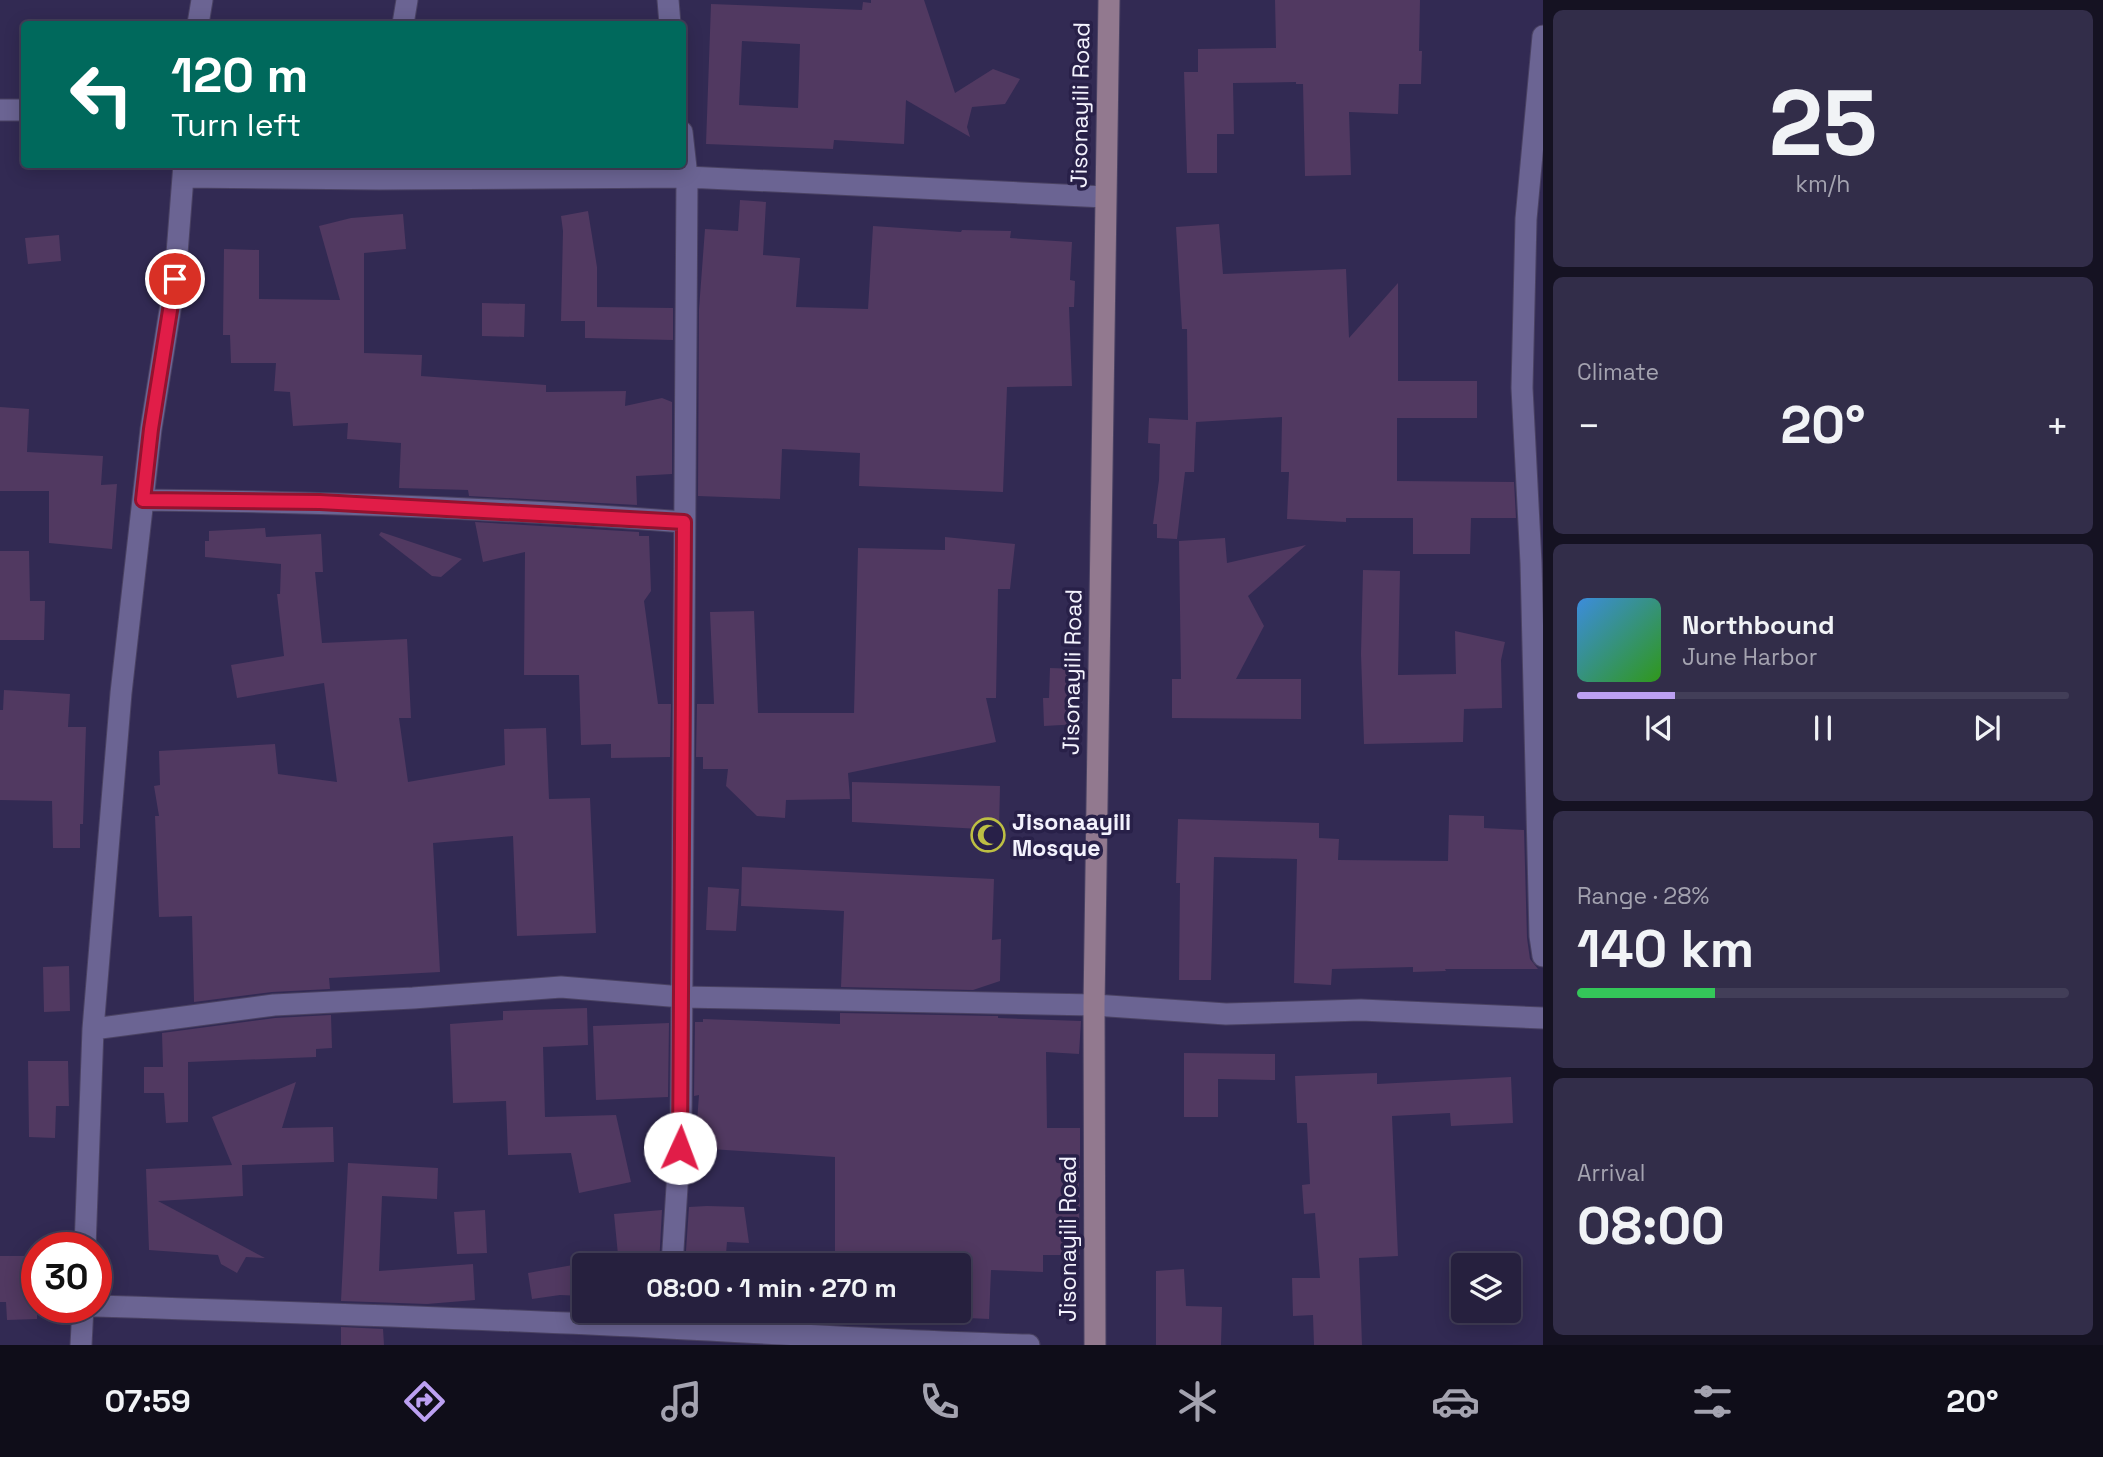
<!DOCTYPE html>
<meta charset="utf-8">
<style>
:root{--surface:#26203e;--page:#322d49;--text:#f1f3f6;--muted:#a4a3b0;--line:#423e58;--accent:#bca0f2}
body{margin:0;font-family:"Space Grotesk",sans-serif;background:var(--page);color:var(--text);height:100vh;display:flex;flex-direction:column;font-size:26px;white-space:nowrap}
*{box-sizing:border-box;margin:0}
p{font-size:23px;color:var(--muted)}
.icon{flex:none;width:38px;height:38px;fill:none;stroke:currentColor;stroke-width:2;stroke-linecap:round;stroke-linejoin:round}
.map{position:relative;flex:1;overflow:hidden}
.side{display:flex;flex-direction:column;gap:10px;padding:10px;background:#151222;width:560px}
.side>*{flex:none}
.banner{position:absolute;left:21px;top:21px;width:665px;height:147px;border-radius:7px;box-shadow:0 4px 18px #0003,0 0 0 2px var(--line);background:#00695c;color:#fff;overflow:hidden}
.buttons{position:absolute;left:1451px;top:1253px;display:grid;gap:14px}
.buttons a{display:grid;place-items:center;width:70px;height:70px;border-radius:7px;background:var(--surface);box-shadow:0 4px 18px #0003,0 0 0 2px var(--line);font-size:35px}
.speed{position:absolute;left:21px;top:1232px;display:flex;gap:14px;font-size:35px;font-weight:700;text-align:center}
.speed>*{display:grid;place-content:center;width:91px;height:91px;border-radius:50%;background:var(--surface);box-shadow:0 4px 18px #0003,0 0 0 2px var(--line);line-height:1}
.speed .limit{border:10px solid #d22;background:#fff;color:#111}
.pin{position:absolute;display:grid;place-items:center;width:60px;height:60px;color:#fff;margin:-30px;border:4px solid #fff;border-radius:50%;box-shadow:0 2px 7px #0007}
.me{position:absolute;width:77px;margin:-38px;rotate:2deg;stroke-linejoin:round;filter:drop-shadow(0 0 5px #0008)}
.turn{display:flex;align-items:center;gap:24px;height:147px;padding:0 35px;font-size:32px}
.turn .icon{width:91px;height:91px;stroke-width:2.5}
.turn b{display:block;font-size:49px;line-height:60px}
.big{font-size:52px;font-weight:700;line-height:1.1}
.side .widget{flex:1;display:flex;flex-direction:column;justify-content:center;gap:10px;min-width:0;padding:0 24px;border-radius:10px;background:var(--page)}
.side .dial{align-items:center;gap:0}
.dial b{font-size:91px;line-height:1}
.song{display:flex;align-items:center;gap:21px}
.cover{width:84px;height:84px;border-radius:10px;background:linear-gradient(135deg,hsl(210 70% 55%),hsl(110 70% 35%))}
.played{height:7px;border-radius:4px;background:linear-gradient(90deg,var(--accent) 20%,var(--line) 20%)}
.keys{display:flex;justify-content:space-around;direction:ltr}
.heat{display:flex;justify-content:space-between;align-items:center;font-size:38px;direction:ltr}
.charge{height:10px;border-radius:5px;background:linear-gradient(90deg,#34c759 28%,var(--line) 0)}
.trip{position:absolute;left:572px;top:1253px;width:399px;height:70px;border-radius:7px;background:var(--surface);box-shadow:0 4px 18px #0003,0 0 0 2px var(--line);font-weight:700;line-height:70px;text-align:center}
.dock{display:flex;height:112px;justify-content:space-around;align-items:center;background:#0f0d19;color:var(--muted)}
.dock .icon{width:49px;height:49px}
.dock .current{color:var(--accent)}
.dock b{font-size:32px;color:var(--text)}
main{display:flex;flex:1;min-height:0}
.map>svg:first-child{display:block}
.building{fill:#513961;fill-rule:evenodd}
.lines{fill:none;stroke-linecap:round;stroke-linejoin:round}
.street-casing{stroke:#4a4263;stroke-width:23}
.secondary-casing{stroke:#4a4263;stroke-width:23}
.street{stroke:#6b6493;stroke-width:21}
.secondary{stroke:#92798f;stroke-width:21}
.route-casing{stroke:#92132f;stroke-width:18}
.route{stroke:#e11d48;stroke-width:12}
.labels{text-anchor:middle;stroke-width:7;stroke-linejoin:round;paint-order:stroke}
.street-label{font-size:23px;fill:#f3f2fd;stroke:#282048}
.poi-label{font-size:23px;font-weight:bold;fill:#f3f2fd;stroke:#282048;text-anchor:start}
</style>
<main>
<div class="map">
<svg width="1543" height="1345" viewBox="0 0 1543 1345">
<rect width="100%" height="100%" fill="#322a53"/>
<path class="building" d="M871,0H924L955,93L993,69L1020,79L1005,104L972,107L967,127L970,137L906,100L904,144L834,140L833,149L706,144L711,4L862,10L863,2L871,3ZM742,41L800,44L798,108L739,105Z
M1275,0H1420L1419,51H1422L1421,84H1399L1398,114L1349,112L1351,175L1305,176L1303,84H1296V82L1233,83L1234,134H1217V173H1187L1184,72H1198V49L1276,48Z
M740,200L766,202L763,255L800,258L796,307L868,309L873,226L961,232L962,230L1011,231L1010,238L1072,242L1070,280L1075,281L1074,307H1069L1072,386L1007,387L1003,492L859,486L860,453L782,449L780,499L698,496L699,309L705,229L738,231Z
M588,211L597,267V307L673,308V340L585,338V321H561L563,231L561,216Z
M403,214L406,249L364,253V353L422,355L421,376L546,385V392L626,391L625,406L662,398L672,402V474L636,476L637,505L469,496L468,490L399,488L401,443L347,439L348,423L293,426L290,392L274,391L276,363H231L230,335H223L224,249L259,250V299L340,300L319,226L351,218Z
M1219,224L1223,274L1346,269L1349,338L1398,283V381H1477V418H1397V481L1514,482L1516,518H1471L1470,554H1413V518H1346V522L1287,519L1289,472H1281L1282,417L1196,422L1194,472H1185L1177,539L1157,538V524H1153L1159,480L1160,444L1148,443L1149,418L1188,420L1187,329H1182L1176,227Z
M59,235L61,261L28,264L25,238Z
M482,303L525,304L524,337L482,336Z
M0,407L29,409L27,452L103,456L101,485L117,484L112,549L49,543V491H0Z
M475,522L639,532V536H649L651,591L644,601L658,704H671L670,757L611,758V744L581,745L579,675H524L525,552L483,562Z
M265,528L266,537L321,534L323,572H315L322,643L407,639L411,718H399L408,782L505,765L504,729L546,728L549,799L590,798L596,933L517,936L513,836L433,843L440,972L329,978L330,989L272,992L194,1002L192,916L159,917L155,816H159L154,786L160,785L159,751L275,744L278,774L337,782L324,683L237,698L231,665L284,656L277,594H280L281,564L205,557V541H209V531Z
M381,532L462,559L441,577L432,576L379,535Z
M945,537L1015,544L1010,589H998L996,698H986L996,742L848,773L850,799L786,800L785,818L757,816L726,786L728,769H703V757H696L697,704H714L710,612L754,611L758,713H854L858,548L945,550Z
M1225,538L1227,563L1306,545L1248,596L1264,626L1236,679H1301V719L1172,718V679H1181L1179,541Z
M0,551H29L30,601H45L44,640H0Z
M1363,570L1400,571L1398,675L1456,674L1455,631L1505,642L1501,660L1502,708L1464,709L1463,742L1364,744L1361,654Z
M1050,668L1077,669V697H1079L1080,724L1044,726L1043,698H1049Z
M4,690L70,694L68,727H86L83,824H80V848H53L52,801L0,800V710H3Z
M852,782L1000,786L999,830L852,822Z
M1449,815L1484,816V828L1524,830L1527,938L1530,959L1538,969H1445L1446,971L1413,972V967L1332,969L1331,985L1294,983L1297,859L1214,857L1211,980H1179L1180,883H1176L1178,819L1319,823V838L1339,839L1338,860L1448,861Z
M742,867L994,879L992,940L1001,939L1000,981L973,990L841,987L844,911L741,906Z
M708,887L739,889L736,931L706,930Z
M69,966L70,1011L44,1012L43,967Z
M587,1008L588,1045L543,1047L545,1117L616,1115L631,1182L579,1193L571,1153L508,1155L506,1101L453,1103L450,1024L503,1020V1011Z
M840,1013L993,1016H998V1018L1081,1021L1079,1054L1046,1052L1047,1128H1080V1168H1078L1080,1207H1079L1080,1255H1043V1272L991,1270L989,1319L882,1314V1312L835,1311H959V1265H835V1157L695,1148L699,1095L694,1096L695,1022H703V1019L840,1024Z
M331,1015L332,1048L316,1049V1057L188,1062V1122L166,1123L164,1093H144V1067H163L162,1033L275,1018Z
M669,1023L668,1097L596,1100L593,1026Z
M1184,1053L1275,1054V1080L1218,1079V1117H1184Z
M28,1061H68L69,1106H56L55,1138L29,1137Z
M1377,1073V1084L1511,1077L1513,1123L1451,1126L1450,1113L1392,1116L1398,1256L1359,1258L1362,1345H1314L1313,1315L1293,1316L1292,1278H1320L1315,1213L1304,1214L1302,1185L1310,1184L1307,1123H1297L1295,1076Z
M296,1082L282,1128L333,1127L334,1162L242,1165L243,1196L158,1201L265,1258L246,1257L237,1273L221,1264L218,1255L149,1250L146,1169L232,1165L212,1117Z
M348,1163L438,1168L437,1199L382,1196L379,1271L473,1264L475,1300L427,1304L341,1301Z
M707,1206L744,1207L749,1243L727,1242L725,1265H685L689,1207Z
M485,1210L487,1253L457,1254L454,1212Z
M662,1210L659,1265H619L614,1214Z
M0,1256H37V1319L7,1320L6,1302H0Z
M584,1263V1296L560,1295L532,1299L528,1273Z
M1184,1269L1186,1306L1222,1307L1221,1345H1156V1271Z
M341,1327L383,1329L384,1345H341Z"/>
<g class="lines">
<defs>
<path id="street" d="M668,0L670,24
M198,24L202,0
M403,24L407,0
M1543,36L1526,219L1522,388L1531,563L1540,936L1543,956
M0,110H24
M184,177L379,179L687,177L1105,197
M143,500C323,502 504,508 684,522
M93,1029L274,1005L413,998L561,987L682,997L1094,1005L1226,1014L1361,1010L1543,1018
M85,1248L93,1029L121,693L151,429L175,279L184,164
M672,1265L681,1124L687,177L682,132
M96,1306C287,1312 478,1318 669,1328C789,1334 909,1342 1029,1345
M81,1345L83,1307"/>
<path id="secondary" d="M1095,1345L1094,1005L1109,0"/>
</defs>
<use href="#street" class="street-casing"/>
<use href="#secondary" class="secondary-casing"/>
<use href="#street" class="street"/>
<use href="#secondary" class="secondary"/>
</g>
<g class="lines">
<defs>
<path id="route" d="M175,279L151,429L143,500L320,502L684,522L680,1148"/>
</defs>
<use href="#route" class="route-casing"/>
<use href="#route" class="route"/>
</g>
<defs>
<symbol id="mosque-ring" viewBox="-11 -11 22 22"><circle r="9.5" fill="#282048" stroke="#bdbf43" stroke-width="1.5"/><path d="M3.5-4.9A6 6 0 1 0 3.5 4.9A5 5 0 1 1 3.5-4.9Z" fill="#bdbf43"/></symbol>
</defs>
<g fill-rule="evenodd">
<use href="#mosque-ring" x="969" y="816" width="38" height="38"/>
</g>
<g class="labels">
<g class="street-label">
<text transform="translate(1080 105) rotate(-89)" y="8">Jisonayili Road</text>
<text transform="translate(1072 672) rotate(-89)" y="8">Jisonayili Road</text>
<text transform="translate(1068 1239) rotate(-90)" y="8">Jisonayili Road</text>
</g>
<g class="poi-label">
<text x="1012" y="830">Jisonaayili<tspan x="1012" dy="26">Mosque</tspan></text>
</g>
</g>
</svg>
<div class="buttons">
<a><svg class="icon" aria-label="layers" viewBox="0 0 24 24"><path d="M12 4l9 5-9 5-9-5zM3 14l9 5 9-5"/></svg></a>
</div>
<div class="speed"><div class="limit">30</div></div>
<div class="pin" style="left:175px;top:279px;background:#d93025"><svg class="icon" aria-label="arrive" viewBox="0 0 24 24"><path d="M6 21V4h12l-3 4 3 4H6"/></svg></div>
<svg class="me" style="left:680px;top:1148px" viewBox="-20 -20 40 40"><circle r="19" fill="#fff"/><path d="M0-13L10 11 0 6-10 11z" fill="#e11d48"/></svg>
<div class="trip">08:00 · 1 min · 270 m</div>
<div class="banner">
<div class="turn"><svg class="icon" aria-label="left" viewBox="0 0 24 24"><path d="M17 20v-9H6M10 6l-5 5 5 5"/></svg><div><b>120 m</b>Turn left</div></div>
</div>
</div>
<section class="side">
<div class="widget dial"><b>25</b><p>km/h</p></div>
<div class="widget"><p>Climate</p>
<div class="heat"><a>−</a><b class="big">20°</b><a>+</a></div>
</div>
<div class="widget">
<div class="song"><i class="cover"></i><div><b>Northbound</b><p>June Harbor</p></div></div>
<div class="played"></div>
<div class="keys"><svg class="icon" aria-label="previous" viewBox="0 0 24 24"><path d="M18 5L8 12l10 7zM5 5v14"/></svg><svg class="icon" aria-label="pause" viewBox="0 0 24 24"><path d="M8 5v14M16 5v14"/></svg><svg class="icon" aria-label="next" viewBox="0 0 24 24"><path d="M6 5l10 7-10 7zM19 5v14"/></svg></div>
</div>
<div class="widget"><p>Range · 28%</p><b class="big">140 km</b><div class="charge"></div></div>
<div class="widget"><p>Arrival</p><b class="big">08:00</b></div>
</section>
</main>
<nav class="dock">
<b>07:59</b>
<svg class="icon current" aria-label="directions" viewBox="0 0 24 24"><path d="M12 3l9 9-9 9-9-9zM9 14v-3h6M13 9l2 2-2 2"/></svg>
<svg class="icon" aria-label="music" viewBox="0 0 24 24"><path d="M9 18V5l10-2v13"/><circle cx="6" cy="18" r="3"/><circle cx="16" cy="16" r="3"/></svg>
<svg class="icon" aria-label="phone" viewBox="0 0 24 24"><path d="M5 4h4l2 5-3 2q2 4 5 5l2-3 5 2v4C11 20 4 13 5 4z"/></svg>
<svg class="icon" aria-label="climate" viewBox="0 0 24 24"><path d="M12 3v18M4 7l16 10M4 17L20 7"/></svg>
<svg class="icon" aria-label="car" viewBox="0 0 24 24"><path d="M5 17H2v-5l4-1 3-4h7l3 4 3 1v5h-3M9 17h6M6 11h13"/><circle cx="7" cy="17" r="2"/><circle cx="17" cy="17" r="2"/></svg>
<svg class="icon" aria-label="filters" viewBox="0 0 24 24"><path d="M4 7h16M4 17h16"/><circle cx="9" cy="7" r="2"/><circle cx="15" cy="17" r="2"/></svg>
<b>20°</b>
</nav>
